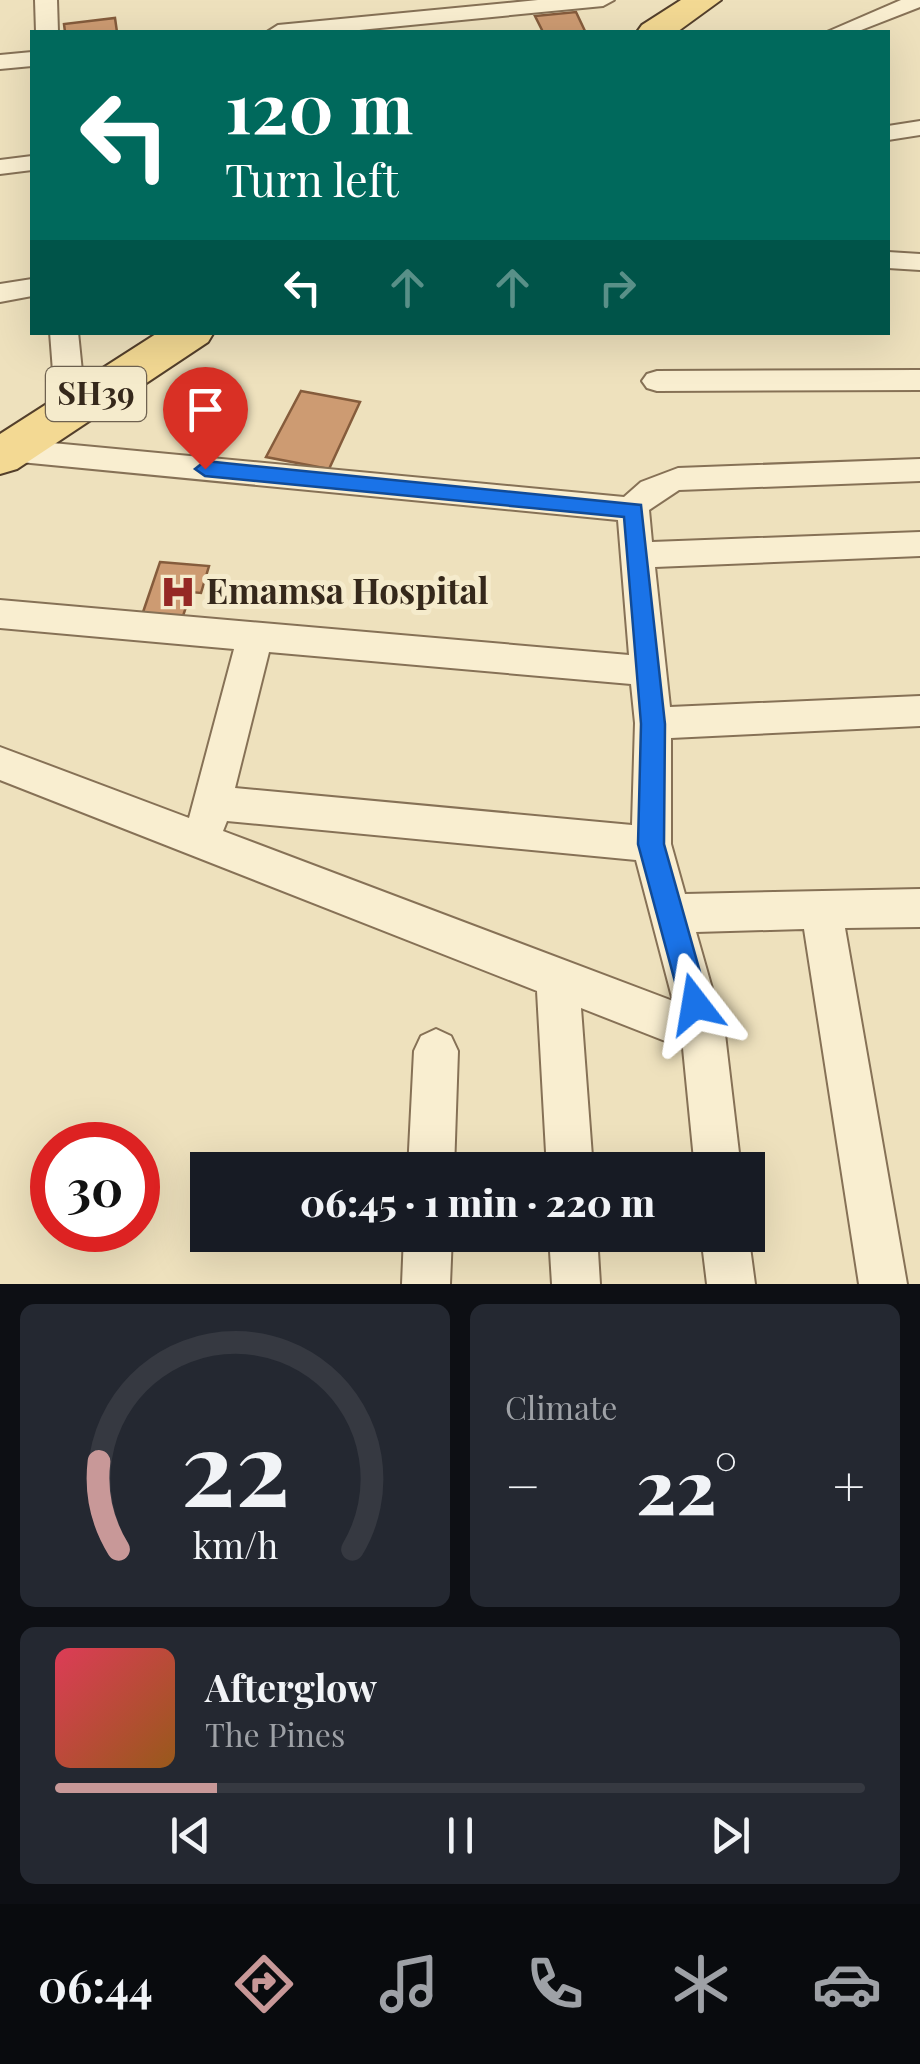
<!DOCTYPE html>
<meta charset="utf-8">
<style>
:root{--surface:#171b24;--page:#242831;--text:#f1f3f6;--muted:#9ea1a6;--line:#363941;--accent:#c89898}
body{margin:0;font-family:"Playfair Display",serif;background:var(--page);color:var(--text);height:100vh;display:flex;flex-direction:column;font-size:38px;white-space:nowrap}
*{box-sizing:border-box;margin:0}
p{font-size:32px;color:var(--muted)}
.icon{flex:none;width:55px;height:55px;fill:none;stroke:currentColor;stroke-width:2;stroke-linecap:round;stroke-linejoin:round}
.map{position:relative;height:1284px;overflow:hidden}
.drawer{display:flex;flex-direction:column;gap:20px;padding:20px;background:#0d0f14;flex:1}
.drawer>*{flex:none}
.guide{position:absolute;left:30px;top:30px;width:860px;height:305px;border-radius:0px;box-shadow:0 10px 40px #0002;background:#00695c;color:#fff;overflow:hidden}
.speed{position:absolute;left:30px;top:1122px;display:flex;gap:20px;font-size:50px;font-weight:700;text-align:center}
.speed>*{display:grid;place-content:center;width:130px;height:130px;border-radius:50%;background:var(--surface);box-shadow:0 10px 40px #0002;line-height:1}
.speed .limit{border:15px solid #d22;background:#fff;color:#111}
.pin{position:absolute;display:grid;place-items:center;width:85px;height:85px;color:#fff;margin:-102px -42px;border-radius:50% 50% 50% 0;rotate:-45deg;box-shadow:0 0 10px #0007}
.pin .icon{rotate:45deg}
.me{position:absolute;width:110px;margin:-55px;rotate:346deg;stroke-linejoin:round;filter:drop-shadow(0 0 8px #0008)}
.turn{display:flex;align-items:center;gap:35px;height:210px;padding:0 30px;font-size:45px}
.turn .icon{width:130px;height:130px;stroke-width:2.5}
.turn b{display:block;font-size:70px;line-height:85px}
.lanes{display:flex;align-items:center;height:95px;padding:0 30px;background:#0003;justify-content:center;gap:50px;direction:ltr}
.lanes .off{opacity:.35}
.big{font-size:75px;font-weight:800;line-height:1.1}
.drawer .widget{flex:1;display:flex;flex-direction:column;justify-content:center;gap:15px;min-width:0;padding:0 35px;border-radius:15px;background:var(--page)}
.drawer .dial{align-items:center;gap:0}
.dial svg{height:260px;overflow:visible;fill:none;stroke:var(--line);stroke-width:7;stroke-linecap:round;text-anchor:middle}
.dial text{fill:var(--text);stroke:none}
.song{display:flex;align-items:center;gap:30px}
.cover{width:120px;height:120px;border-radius:15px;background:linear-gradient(135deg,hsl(350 70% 55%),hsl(30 70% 35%))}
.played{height:10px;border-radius:5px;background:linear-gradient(90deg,var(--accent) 20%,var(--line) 20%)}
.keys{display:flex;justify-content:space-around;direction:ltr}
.heat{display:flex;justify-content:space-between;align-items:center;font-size:55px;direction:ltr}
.drawer .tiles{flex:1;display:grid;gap:20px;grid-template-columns:1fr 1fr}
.widget:last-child{grid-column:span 2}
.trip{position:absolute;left:190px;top:1152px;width:575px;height:100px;border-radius:0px;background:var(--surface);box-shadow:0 10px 40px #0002;font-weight:800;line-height:100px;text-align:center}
.tabs{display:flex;height:160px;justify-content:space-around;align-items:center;background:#090b0e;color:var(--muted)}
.tabs .icon{width:70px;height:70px}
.tabs .on{color:var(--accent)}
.tabs b{font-size:45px;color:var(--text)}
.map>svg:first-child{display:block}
.building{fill:#cd9b72;stroke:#855c3c;stroke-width:2.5}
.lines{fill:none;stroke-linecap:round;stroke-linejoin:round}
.street-casing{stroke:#867156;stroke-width:4}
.primary-casing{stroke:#533f2b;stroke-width:4}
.street{fill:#f9eed0;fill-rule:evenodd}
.primary{fill:#f3d993;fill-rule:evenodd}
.route{fill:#1a73e8;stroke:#114b97;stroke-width:2.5}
.labels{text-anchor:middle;stroke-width:10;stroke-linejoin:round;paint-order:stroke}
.shield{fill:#f5ebcc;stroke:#6f6250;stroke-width:2.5}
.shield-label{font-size:32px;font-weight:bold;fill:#35281b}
.poi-label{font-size:35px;font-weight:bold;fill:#35281b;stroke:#f5ebcc;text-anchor:start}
</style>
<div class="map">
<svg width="920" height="1284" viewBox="0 0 920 1284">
<rect width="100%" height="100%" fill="#eee1bd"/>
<path class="building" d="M576,12L585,31L543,32L535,16Z
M115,18L117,32H65L64,24Z
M301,391L360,402L329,469L266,457Z
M160,562L209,566L201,593L191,592L180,625L140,621Z"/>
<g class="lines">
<defs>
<path id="street" d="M35,0H57L58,32H36Z
M538,0H614L603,6L339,32H267L278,25Z
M901,0H920V7L856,32H827Z
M32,52V66L0,69V55Z
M920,121V135L888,140V126Z
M32,156V170L0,174V160Z
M888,252L920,254V270L888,268Z
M32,279V296L0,302V284Z
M50,332H78L86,411L82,418L71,421L60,418L56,411Z
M920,370V390L657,391L647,388L642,381L647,374L657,371Z
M10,439L624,497L641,482L678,468L920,459V481L679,490L649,510L652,542L920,532V556L655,567L670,707L920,696V726L671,738V844L685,894L920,889V927L845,928L907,1284H859L804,929L696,932L725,1034L741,1170H695L683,1048L581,1008L593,1170H547L537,991L0,780V747L189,818L234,649L0,628V600L629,655L618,520L10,461L0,458V442ZM269,652L631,684L635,723L632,825L235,788ZM227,821L636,860L673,1001L223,831Z
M436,1029L451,1036L458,1051L454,1170H408L414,1051L421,1036Z
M748,1232L755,1284H707L701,1235H748Z
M404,1235H452L450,1284H402Z
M549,1235H597L600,1284H552Z"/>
<path id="primary" d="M681,0H721L677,32H637L642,25Z
M159,332H214L208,342L17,469L0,474V434Z"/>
</defs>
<use href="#street" class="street-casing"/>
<use href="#primary" class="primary-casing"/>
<use href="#street" class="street"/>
<use href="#primary" class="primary"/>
</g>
<path class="route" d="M205,461L641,505L665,724L664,844L709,1004L705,1014L695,1018L685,1014L681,1004L638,844L641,724L624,517L205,476L195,469Z"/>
<defs>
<symbol id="hospital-bare" viewBox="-9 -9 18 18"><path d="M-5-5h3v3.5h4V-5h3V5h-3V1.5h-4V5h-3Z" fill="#952925" stroke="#f5ebcc" stroke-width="2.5" paint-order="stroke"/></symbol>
</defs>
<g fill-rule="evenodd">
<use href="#hospital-bare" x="153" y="567" width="50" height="50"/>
</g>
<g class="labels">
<rect class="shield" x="46" y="367" width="100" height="54" rx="8"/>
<g class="shield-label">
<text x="96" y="405">SH39</text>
</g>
<g class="poi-label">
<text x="206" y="604">Emamsa Hospital</text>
</g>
</g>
</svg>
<div class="speed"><div class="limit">30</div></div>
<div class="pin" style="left:205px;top:469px;background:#d93025"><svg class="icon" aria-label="arrive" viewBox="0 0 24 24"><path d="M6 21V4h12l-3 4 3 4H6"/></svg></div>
<svg class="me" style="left:695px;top:1004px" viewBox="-20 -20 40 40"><path d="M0-17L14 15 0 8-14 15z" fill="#1a73e8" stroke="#fff" stroke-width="4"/></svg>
<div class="trip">06:45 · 1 min · 220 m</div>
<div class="guide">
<div class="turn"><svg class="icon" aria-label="left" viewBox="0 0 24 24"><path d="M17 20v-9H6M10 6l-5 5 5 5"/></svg><div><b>120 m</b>Turn left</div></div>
<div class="lanes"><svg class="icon" aria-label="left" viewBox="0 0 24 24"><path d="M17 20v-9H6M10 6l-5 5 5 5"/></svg><svg class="icon off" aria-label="ahead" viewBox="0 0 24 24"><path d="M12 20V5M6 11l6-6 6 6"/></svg><svg class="icon off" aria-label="ahead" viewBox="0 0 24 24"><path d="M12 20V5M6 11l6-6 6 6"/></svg><svg class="icon off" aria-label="right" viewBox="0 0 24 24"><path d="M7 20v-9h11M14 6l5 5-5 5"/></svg></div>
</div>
</div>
<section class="drawer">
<div class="tiles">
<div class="widget dial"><svg viewBox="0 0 100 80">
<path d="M14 69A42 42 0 1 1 86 69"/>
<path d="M14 69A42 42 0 0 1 8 42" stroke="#c89898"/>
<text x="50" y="56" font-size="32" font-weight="700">22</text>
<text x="50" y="72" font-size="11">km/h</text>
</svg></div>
<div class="widget"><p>Climate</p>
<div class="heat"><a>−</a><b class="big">22°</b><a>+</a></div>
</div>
<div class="widget">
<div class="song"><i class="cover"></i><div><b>Afterglow</b><p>The Pines</p></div></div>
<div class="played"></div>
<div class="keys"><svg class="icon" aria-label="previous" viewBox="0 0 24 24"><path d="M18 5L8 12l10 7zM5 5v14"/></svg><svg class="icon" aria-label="pause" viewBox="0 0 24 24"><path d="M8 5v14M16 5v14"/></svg><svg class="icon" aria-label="next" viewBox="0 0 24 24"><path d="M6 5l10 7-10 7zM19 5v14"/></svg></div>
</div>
</div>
</section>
<nav class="tabs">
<b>06:44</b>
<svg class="icon on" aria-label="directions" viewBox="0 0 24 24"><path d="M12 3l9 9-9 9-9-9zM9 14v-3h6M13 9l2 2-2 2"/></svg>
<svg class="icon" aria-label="music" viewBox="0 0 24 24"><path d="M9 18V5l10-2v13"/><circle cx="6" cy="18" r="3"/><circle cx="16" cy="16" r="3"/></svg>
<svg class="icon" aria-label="phone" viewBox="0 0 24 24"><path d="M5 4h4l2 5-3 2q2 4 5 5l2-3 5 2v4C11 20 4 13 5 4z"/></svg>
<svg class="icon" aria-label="climate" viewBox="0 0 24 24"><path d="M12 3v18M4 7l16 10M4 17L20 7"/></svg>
<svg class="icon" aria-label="car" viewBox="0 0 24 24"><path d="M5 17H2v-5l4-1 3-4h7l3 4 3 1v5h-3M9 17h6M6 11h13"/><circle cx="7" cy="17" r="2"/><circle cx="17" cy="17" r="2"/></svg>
</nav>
